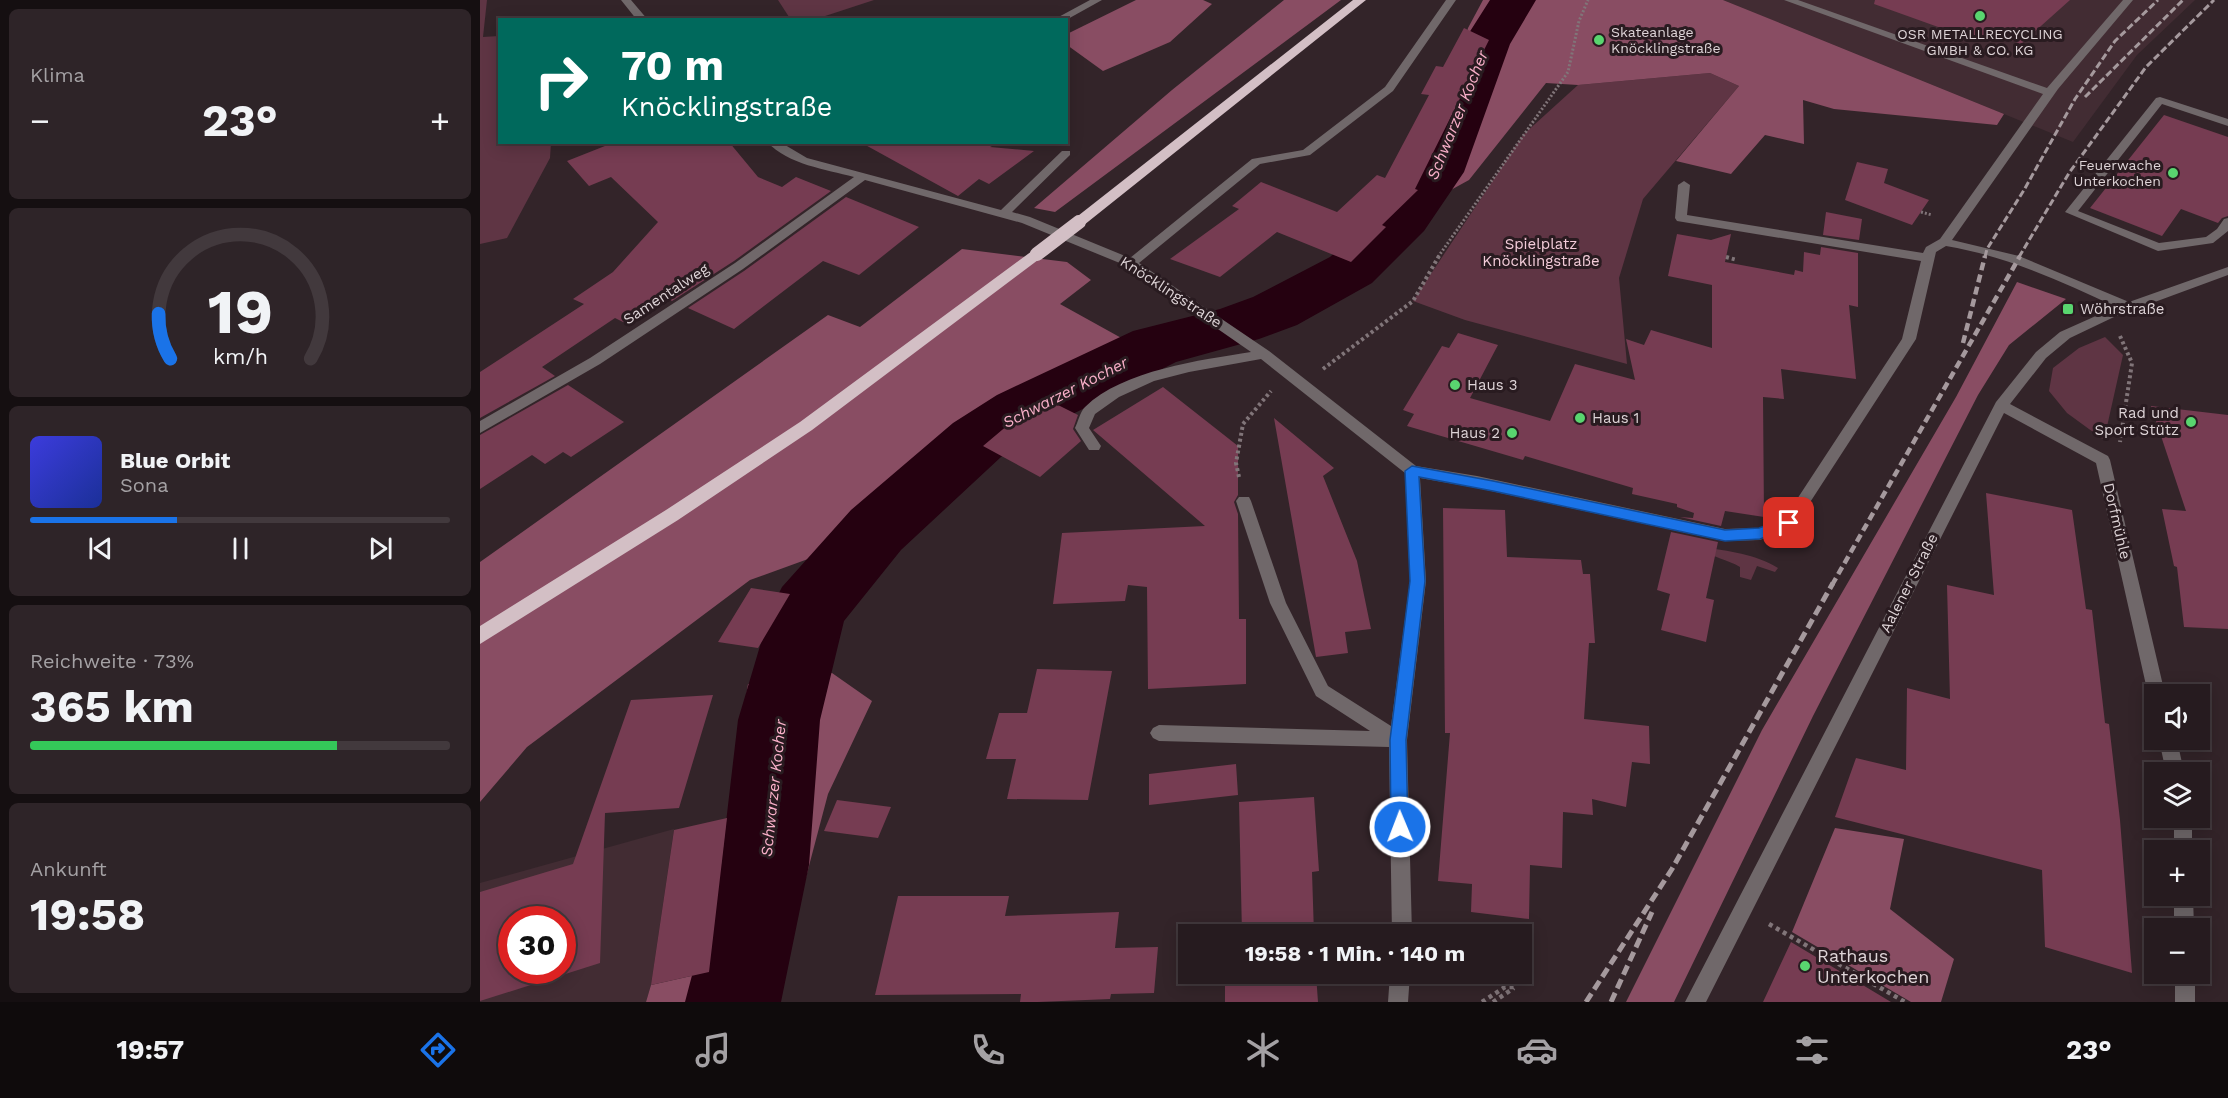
<!DOCTYPE html>
<html lang="de">
<meta charset="utf-8">
<style>
:root{--surface:#261b1f;--page:#2e2428;--text:#f1f3f6;--muted:#a4a1a4;--line:#42393d;--accent:#1a73e8}
body{margin:0;font-family:"Work Sans",sans-serif;background:var(--page);color:var(--text);height:100vh;display:flex;flex-direction:column;font-size:22px;white-space:nowrap}
*{box-sizing:border-box;margin:0}
p{font-size:20px;color:var(--muted)}
.icon{flex:none;width:33px;height:33px;fill:none;stroke:currentColor;stroke-width:2;stroke-linecap:round;stroke-linejoin:round}
.map{position:relative;flex:1;overflow:hidden}
.drawer{display:flex;flex-direction:column;gap:9px;padding:9px;background:#150f11;width:480px}
.drawer>*{flex:none}
.guide{position:absolute;left:18px;top:18px;width:570px;height:126px;border-radius:0px;box-shadow:0 3px 15px #0003,0 0 0 2px var(--line);background:#00695c;color:#fff;overflow:hidden}
.controls{position:absolute;left:1664px;top:684px;display:grid;gap:12px}
.controls a{display:grid;place-items:center;width:66px;height:66px;border-radius:0px;background:var(--surface);box-shadow:0 3px 15px #0003,0 0 0 2px var(--line);font-size:30px}
.speed{position:absolute;left:18px;top:906px;display:flex;gap:12px;font-size:30px;font-weight:700;text-align:center}
.speed>*{display:grid;place-content:center;width:78px;height:78px;border-radius:50%;background:var(--surface);box-shadow:0 3px 15px #0003,0 0 0 2px var(--line);line-height:1}
.speed .limit{border:9px solid #d22;background:#fff;color:#111}
.pin{position:absolute;display:grid;place-items:center;width:51px;height:51px;color:#fff;margin:-26px;border-radius:12px;box-shadow:0 3px 9px #0006}
.me{position:absolute;width:66px;margin:-33px;rotate:359deg;stroke-linejoin:round;filter:drop-shadow(0 0 4px #0008)}
.turn{display:flex;align-items:center;gap:21px;height:126px;padding:0 24px;font-size:27px}
.turn .icon{width:78px;height:78px;stroke-width:2.5}
.turn b{display:block;font-size:42px;line-height:51px}
.big{font-size:45px;font-weight:700;line-height:1.1}
.drawer .widget{flex:1;display:flex;flex-direction:column;justify-content:center;gap:9px;min-width:0;padding:0 21px;border-radius:9px;background:var(--page)}
.drawer .dial{align-items:center;gap:0}
.dial svg{height:156px;overflow:visible;fill:none;stroke:var(--line);stroke-width:7;stroke-linecap:round;text-anchor:middle}
.dial text{fill:var(--text);stroke:none}
.song{display:flex;align-items:center;gap:18px}
.cover{width:72px;height:72px;border-radius:9px;background:linear-gradient(135deg,hsl(240 70% 55%),hsl(230 70% 35%))}
.played{height:6px;border-radius:3px;background:linear-gradient(90deg,var(--accent) 35%,var(--line) 35%)}
.keys{display:flex;justify-content:space-around;direction:ltr}
.heat{display:flex;justify-content:space-between;align-items:center;font-size:33px;direction:ltr}
.charge{height:9px;border-radius:4px;background:linear-gradient(90deg,#34c759 73%,var(--line) 0)}
.trip{position:absolute;left:698px;top:924px;width:354px;height:60px;border-radius:0px;background:var(--surface);box-shadow:0 3px 15px #0003,0 0 0 2px var(--line);font-weight:700;line-height:60px;text-align:center}
.menu{display:flex;height:96px;justify-content:space-around;align-items:center;background:#0f0b0c;color:var(--muted)}
.menu .icon{width:42px;height:42px}
.menu .on{color:var(--accent)}
.menu b{font-size:27px;color:var(--text)}
main{display:flex;flex:1;min-height:0}
.map>svg:first-child{display:block}
.built{fill:#422c33;fill-rule:evenodd}
.green{fill:#5f3544}
.forest{fill:#894d63}
.lines{fill:none;stroke-linecap:round;stroke-linejoin:round}
.river{fill:#250110;fill-rule:evenodd}
.building{fill:#763c52;fill-rule:evenodd}
.path-far2{stroke:#817579;stroke-width:3;stroke-dasharray:2 2;stroke-linecap:butt}
.path-far1{stroke:#817579;stroke-width:4;stroke-dasharray:3 3;stroke-linecap:butt}
.path{stroke:#817579;stroke-width:4.5;stroke-dasharray:4 4;stroke-linecap:butt}
.minor{fill:#70686a;fill-rule:evenodd}
.highway{fill:#d3bfc5;fill-rule:evenodd}
.rail-far2{stroke:#a5999d;stroke-width:3;stroke-dasharray:7 3;stroke-linecap:butt}
.rail-far1{stroke:#a5999d;stroke-width:4.5;stroke-dasharray:8 4.5;stroke-linecap:butt}
.rail{stroke:#a5999d;stroke-width:5;stroke-dasharray:10 5;stroke-linecap:butt}
.highway-bridge{stroke:#d3bfc5;stroke-width:14}
.route{fill:#1a73e8;stroke:#114b97;stroke-width:1.5}
.poi-dot{fill:#59d56f;stroke:#291b20;stroke-width:2}
.labels{text-anchor:middle;stroke-width:6;stroke-linejoin:round;paint-order:stroke}
.far-poi-label{font-size:14px;fill:#ded4d7;stroke:#291b20;text-anchor:start}
.park-label{font-size:15px;fill:#f3ccd9;stroke:#291b20}
.street-label{font-size:15px;fill:#ded4d7;stroke:#291b20}
.poi-label{font-size:15px;fill:#ded4d7;stroke:#291b20;text-anchor:start}
.water-label{font-size:16px;font-style:italic;fill:#fab0c9;stroke:#291b20}
.near-poi-label{font-size:18px;fill:#ded4d7;stroke:#291b20;text-anchor:start}
</style>
<main>
<section class="drawer">
<div class="widget"><p>Klima</p>
<div class="heat"><a>−</a><b class="big">23°</b><a>+</a></div>
</div>
<div class="widget dial"><svg viewBox="0 0 100 80">
<path d="M14 69A42 42 0 1 1 86 69"/>
<path d="M14 69A42 42 0 0 1 8 46" stroke="#1a73e8"/>
<text x="50" y="56" font-size="32" font-weight="700">19</text>
<text x="50" y="72" font-size="11">km/h</text>
</svg></div>
<div class="widget">
<div class="song"><i class="cover"></i><div><b>Blue Orbit</b><p>Sona</p></div></div>
<div class="played"></div>
<div class="keys"><svg class="icon" aria-label="previous" viewBox="0 0 24 24"><path d="M18 5L8 12l10 7zM5 5v14"/></svg><svg class="icon" aria-label="pause" viewBox="0 0 24 24"><path d="M8 5v14M16 5v14"/></svg><svg class="icon" aria-label="next" viewBox="0 0 24 24"><path d="M6 5l10 7-10 7zM19 5v14"/></svg></div>
</div>
<div class="widget"><p>Reichweite · 73%</p><b class="big">365 km</b><div class="charge"></div></div>
<div class="widget"><p>Ankunft</p><b class="big">19:58</b></div>
</section>
<div class="map">
<svg width="1748" height="1002" viewBox="0 0 1748 1002">
<rect width="100%" height="100%" fill="#332429"/>
<path class="built" d="M1243,0H1715L1657,55L1593,142Z
M194,829L171,985L166,1002H0V883ZM32,920H82V970H32Z"/>
<path class="green" d="M0,0H7L3,37L19,36L20,142L71,143L70,158L27,238L0,244Z
M298,0H394L336,19L311,20Z
M1230,73L1259,86L1163,199L1139,278L1147,364L985,320L933,301L1043,135L1098,85Z
M1625,337L1643,355L1624,440L1587,413L1569,391L1573,368L1599,348Z
M1222,547C1248,551 1276,554 1298,568L1295,572L1277,566L1271,580L1260,577V567C1247,559 1233,559 1222,547Z"/>
<path class="forest" d="M656,0H723L732,4L690,42L623,71L587,45V34Z
M804,0H861L575,212L554,208L692,90Z
M1003,0H1243L1524,114L1517,125L1354,109L1323,100L1324,144L1285,135L1251,174L1196,161L1259,86L1230,73L1098,85L1066,83L989,180L949,202L889,271L871,262L938,190L946,166L1003,76L981,58L988,28Z
M482,249L587,262L611,280L580,304L654,345L517,404L425,471L339,555L270,580L47,747L0,802V562L348,315L380,327Z
M1537,282L1586,299L1529,345L1498,395L1333,716L1194,1002H1146L1282,730L1476,397Z
M352,673L392,701L348,794L293,1002H166L171,985L229,972L247,818L268,684Z
M1355,828L1424,839L1410,909L1474,959L1461,1002H1431L1312,932Z"/>
<g class="lines">
<path class="river" d="M1010,0H1056L1030,44L984,172L944,231L892,283L817,325L779,339L696,362L563,429L521,457L421,550L364,621L340,720L329,865L301,1002H205L241,865L258,720L291,609L302,587L371,510L473,423L517,395L653,331L740,309L773,297L850,257L904,207L930,171L982,44Z"/>
</g>
<path class="building" d="M1395,0H1590L1541,44L1511,32L1500,42L1394,4Z
M984,28L1009,40L935,189L938,190L902,225L906,227L871,262L797,232L740,277L690,259L759,209L752,206L781,182L857,212L897,175L905,178L949,95L941,94L956,66L963,67Z
M1684,115L1748,137V216L1742,218L1738,223L1701,209L1682,236L1610,208Z
M135,142H249L278,177L302,187L316,177L351,191L254,261L192,301L180,296L143,322L135,318L62,367L75,376L0,418V372L104,304L93,299L133,272L178,222L131,177L109,186L87,161Z
M380,142H520L510,147L554,151L509,184L499,179L478,196Z
M1377,162L1408,169L1404,183L1449,200L1432,225L1365,200Z
M366,197L439,227L379,275L343,261L254,329L208,308L264,271Z
M1346,212L1382,219L1379,240L1343,235Z
M1197,234L1231,240L1251,234L1245,262L1314,275L1315,270L1323,272L1324,252L1340,255L1341,247L1378,253V307L1369,305L1376,379L1301,369L1304,399L1283,397L1284,517L1245,511L1241,526L1200,517L1213,518L1214,513L1197,507V504L1152,494L1153,488L1045,456L1043,460L927,426L934,414L923,410L962,346L969,348L978,333L1018,345L990,398L1070,421L1095,364L1155,380L1146,339L1164,345L1171,330L1232,348V285L1188,276Z
M88,385L144,422L91,457L83,452L65,464L52,455L0,489V435Z
M683,387L758,446V495L754,502L758,514L759,619H766V684L668,689L667,587L648,585L645,601L573,604L582,533L725,526L613,430Z
M570,401L598,415L593,429L601,441L560,477L503,446L542,413L550,417Z
M1671,406L1748,415V629L1704,627L1697,567L1694,566L1682,509L1706,511Z
M794,418L854,468L843,476L877,561L891,629L865,632L868,653L836,657Z
M1506,493L1592,510L1606,609L1612,610L1625,723L1629,724L1640,820L1652,973L1565,947L1562,870L1355,817L1376,758L1426,770L1427,688L1470,699L1467,585L1514,595Z
M963,508L1025,510L1027,557L1101,560L1103,574H1110L1115,643H1109L1104,719L1169,726L1170,764L1152,762L1146,807L1112,799L1113,815L1083,812L1082,868L1050,865L1049,919L991,912L992,884L958,881L970,733H965Z
M1191,532L1238,542L1226,598L1234,600L1226,642L1181,630L1190,594L1177,590Z
M271,588L310,594L278,648L238,642Z
M557,669L632,671L608,800L527,799L536,759H506L519,713H547Z
M233,695L199,808L125,813L120,963L0,1001V892L93,864L151,700ZM32,920H82V970H32Z
M756,764L758,795L669,805V774Z
M834,797L839,871L832,872L834,934H762L759,802Z
M357,800L411,807L398,838L344,831Z
M247,818L229,972L171,985L194,830Z
M418,896H529L525,916L639,912L635,948L678,947L674,993L631,994L630,999L558,1002H540L541,994L395,995Z
M1311,942L1411,1002H1283Z
M745,974H836L838,1002H745Z"/>
<g class="lines">
<path class="path-far2" d="M1441,212L1452,215
M958,257L1088,72L1099,21L1108,0"/>
<path class="path-far1" d="M1246,257L1257,260
M1640,336L1652,363L1640,442
M843,369L933,301L959,256
M759,477L756,463L763,424L791,391"/>
<path class="path" d="M1289,924L1425,1002
M1002,1002L1025,987H1035
M1013,1002L1034,988"/>
<path class="minor" d="M141,0H151L168,20H157Z
M610,0H622L586,20H573Z
M966,0H976L913,91L830,155L780,164L659,263L789,351L936,466L997,476L1245,529L1279,528L1304,519L1422,339L1441,261L1197,221L1195,218L1198,185L1204,181L1210,185L1207,215L1443,253L1446,247L1460,239L1563,94L1304,0H1318L1567,88L1643,0H1653L1578,89L1472,240L1539,256L1649,302L1748,267V275L1634,317L1590,338L1566,358L1530,404L1628,456L1630,460L1685,694H1674V700L1668,694L1616,463L1524,413L1226,1002H1205L1516,402L1556,352L1580,332L1636,307C1581,281 1526,256 1466,246L1456,252L1436,339L1314,527L1280,540L1245,541L997,488L940,478L946,581L927,740L932,934H912L909,747L679,741L673,738L670,733L673,728L679,725L890,731L836,696L790,603L756,501L759,497H769L771,501L806,603L848,686L911,726L930,581L925,473L781,359L709,372L674,381L639,397L615,414L609,428L621,446L619,450H609L595,428C598,422 600,412 605,407C643,370 721,360 771,352L647,266L542,223L385,180L263,269L120,364L0,433V421L110,358L255,263L374,177C345,169 309,165 287,142H300L327,158L521,210L582,151H590V155L532,212L550,217L650,258L772,159L823,150L905,87Z
M1680,97L1748,119V126L1682,104L1598,211L1679,243L1726,237L1737,229L1744,219L1748,218V231L1733,243L1678,251L1585,212L1676,98Z
M1679,740H1697L1704,772H1686Z
M1694,818H1712V850H1694Z
M1694,896H1713L1714,928H1694Z
M910,974H930L928,1002H908Z
M1695,974H1715V1002H1695Z"/>
<path class="highway" d="M873,0H886L604,225H594L592,222L594,219Z
M557,249L564,254L562,257L332,430L198,520L0,644V626L186,510L320,422L552,251Z"/>
<path class="rail-far2" d="M1605,97L1703,0
M1505,257L1507,249L1544,190L1595,99L1635,41L1678,0
M1539,257L1589,173L1666,67L1734,0"/>
<path class="rail-far1" d="M1483,343L1505,256
M1352,585L1540,256"/>
<path class="rail" d="M1106,1002L1192,869L1353,583
M1131,1002L1172,912"/>
<path class="highway-bridge" d="M557,254L599,222"/>
</g>
<path class="route" d="M932,466L1013,481L1245,530L1279,528L1309,517L1316,523L1313,527L1280,539L1245,541L1013,491L939,477L945,581L926,740L928,827L926,832L920,834L914,832L911,827L910,740L930,581L925,471Z"/>
<g class="poi-dot">
<circle cx="1500" cy="16" r="6"/>
<circle cx="1119" cy="40" r="6"/>
<circle cx="1693" cy="173" r="6"/>
<rect x="1582" y="303" width="12" height="12" rx="3"/>
<circle cx="975" cy="385" r="6"/>
<circle cx="1100" cy="418" r="6"/>
<circle cx="1711" cy="422" r="6"/>
<circle cx="1032" cy="433" r="6"/>
<circle cx="1325" cy="966" r="6"/>
</g>
<g class="labels">
<g class="far-poi-label">
<text x="1131" y="37">Skateanlage<tspan x="1131" dy="16">Knöcklingstraße</tspan></text>
<text x="1500" y="39" text-anchor="middle">OSR METALLRECYCLING<tspan x="1500" dy="16">GMBH &amp; CO. KG</tspan></text>
<text x="1681" y="170" text-anchor="end">Feuerwache<tspan x="1681" dy="16">Unterkochen</tspan></text>
</g>
<g class="park-label">
<text x="1061" y="249">Spielplatz<tspan x="1061" dy="17">Knöcklingstraße</tspan></text>
</g>
<g class="street-label">
<text transform="translate(691 292) rotate(33)" y="5">Knöcklingstraße</text>
<text transform="translate(186 294) rotate(-33)" y="5">Samentalweg</text>
<text transform="translate(1637 521) rotate(77)" y="5">Dorfmühle</text>
<text transform="translate(1429 583) rotate(-63)" y="5">Aalener Straße</text>
</g>
<g class="poi-label">
<text x="1600" y="314">Wöhrstraße</text>
<text x="987" y="390">Haus 3</text>
<text x="1699" y="418" text-anchor="end">Rad und<tspan x="1699" dy="17">Sport Stütz</tspan></text>
<text x="1112" y="423">Haus 1</text>
<text x="1020" y="438" text-anchor="end">Haus 2</text>
</g>
<g class="water-label">
<text transform="translate(977 115) rotate(-68)" y="6">Schwarzer Kocher</text>
<text transform="translate(585 392) rotate(-27)" y="6">Schwarzer Kocher</text>
<text transform="translate(293 788) rotate(-84)" y="6">Schwarzer Kocher</text>
</g>
<g class="near-poi-label">
<text x="1337" y="962">Rathaus<tspan x="1337" dy="21">Unterkochen</tspan></text>
</g>
</g>
</svg>
<div class="controls">
<a><svg class="icon" aria-label="sound" viewBox="0 0 24 24"><path d="M4 9h4l5-4v14l-5-4H4zM17 9q2 3 0 6"/></svg></a>
<a><svg class="icon" aria-label="layers" viewBox="0 0 24 24"><path d="M12 4l9 5-9 5-9-5zM3 14l9 5 9-5"/></svg></a>
<a>+</a>
<a>−</a>
</div>
<div class="speed"><div class="limit">30</div></div>
<div class="pin" style="left:1309px;top:523px;background:#d93025"><svg class="icon" aria-label="arrive" viewBox="0 0 24 24"><path d="M6 21V4h12l-3 4 3 4H6"/></svg></div>
<svg class="me" style="left:920px;top:827px" viewBox="-20 -20 40 40"><circle r="17" fill="#1a73e8" stroke="#fff" stroke-width="3"/><path d="M0-11L8 9 0 5-8 9z" fill="#fff"/></svg>
<div class="trip">19:58 · 1 Min. · 140 m</div>
<div class="guide">
<div class="turn"><svg class="icon" aria-label="right" viewBox="0 0 24 24"><path d="M7 20v-9h11M14 6l5 5-5 5"/></svg><div><b>70 m</b>Knöcklingstraße</div></div>
</div>
</div>
</main>
<nav class="menu">
<b>19:57</b>
<svg class="icon on" aria-label="directions" viewBox="0 0 24 24"><path d="M12 3l9 9-9 9-9-9zM9 14v-3h6M13 9l2 2-2 2"/></svg>
<svg class="icon" aria-label="music" viewBox="0 0 24 24"><path d="M9 18V5l10-2v13"/><circle cx="6" cy="18" r="3"/><circle cx="16" cy="16" r="3"/></svg>
<svg class="icon" aria-label="phone" viewBox="0 0 24 24"><path d="M5 4h4l2 5-3 2q2 4 5 5l2-3 5 2v4C11 20 4 13 5 4z"/></svg>
<svg class="icon" aria-label="climate" viewBox="0 0 24 24"><path d="M12 3v18M4 7l16 10M4 17L20 7"/></svg>
<svg class="icon" aria-label="car" viewBox="0 0 24 24"><path d="M5 17H2v-5l4-1 3-4h7l3 4 3 1v5h-3M9 17h6M6 11h13"/><circle cx="7" cy="17" r="2"/><circle cx="17" cy="17" r="2"/></svg>
<svg class="icon" aria-label="filters" viewBox="0 0 24 24"><path d="M4 7h16M4 17h16"/><circle cx="9" cy="7" r="2"/><circle cx="15" cy="17" r="2"/></svg>
<b>23°</b>
</nav>
